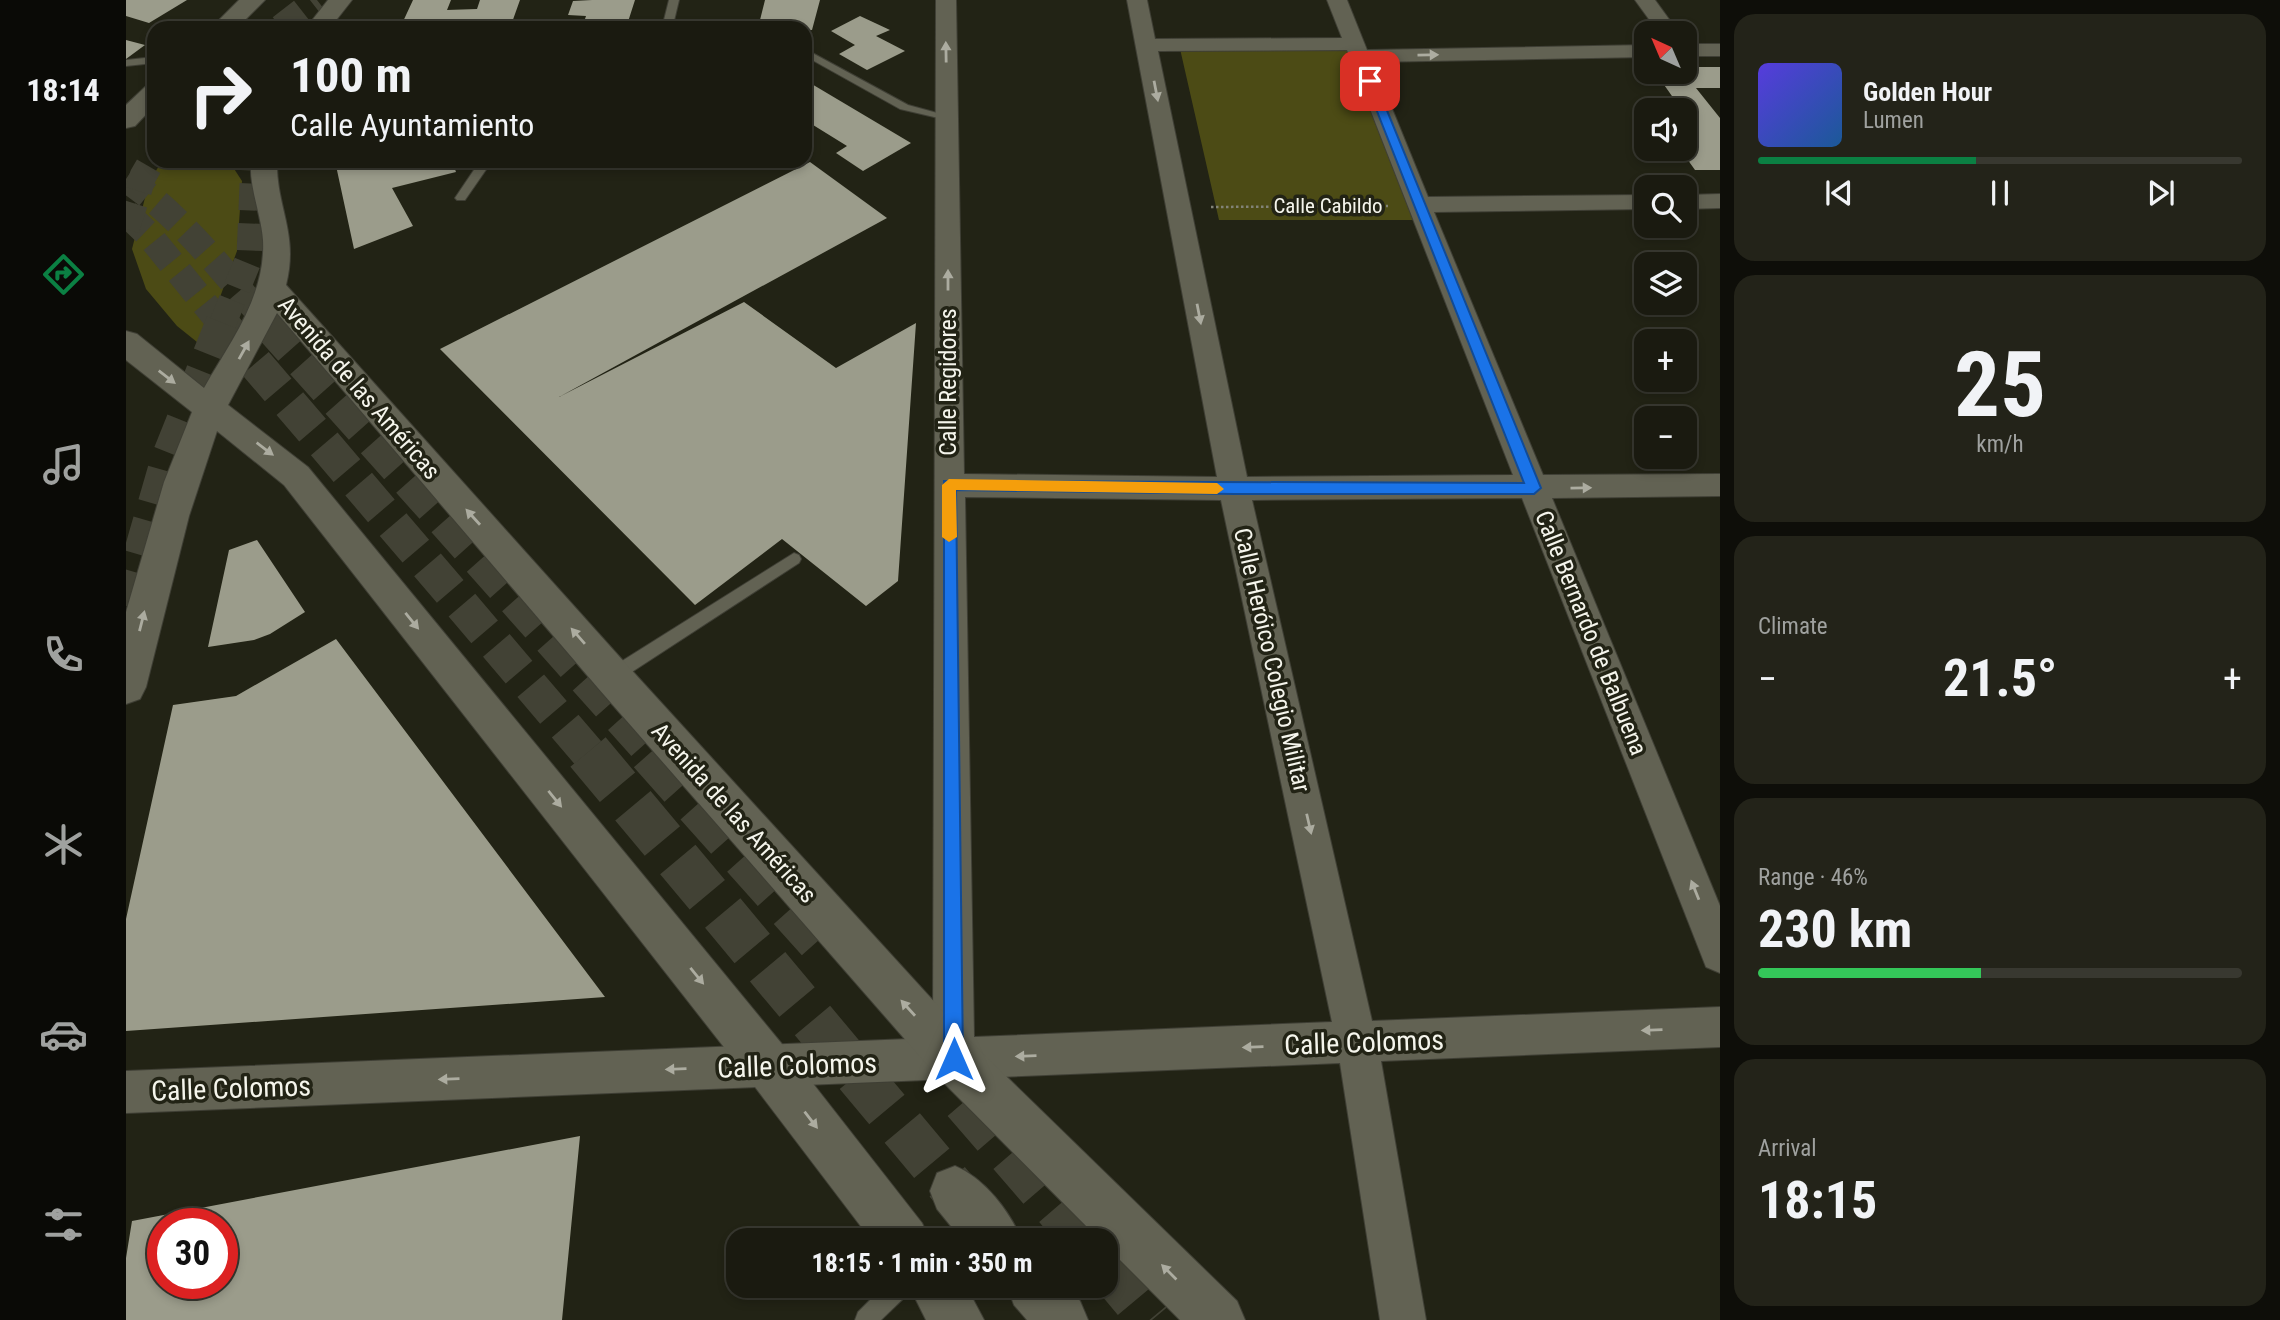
<!DOCTYPE html>
<meta charset="utf-8">
<style>
:root{--surface:#1a1a10;--page:#232319;--text:#f1f3f6;--muted:#9fa19f;--line:#383830;--accent:#0b8043}
body{margin:0;font-family:"Roboto Condensed",sans-serif;background:var(--page);color:var(--text);height:100vh;display:flex;flex-direction:column;font-size:26px;white-space:nowrap}
*{box-sizing:border-box;margin:0}
p{font-size:23px;color:var(--muted)}
.icon{flex:none;width:38px;height:38px;fill:none;stroke:currentColor;stroke-width:2;stroke-linecap:round;stroke-linejoin:round}
.map{position:relative;flex:1;overflow:hidden}
.sheet{display:flex;flex-direction:column;gap:14px;padding:14px;background:#0e0e09;width:560px}
.sheet>*{flex:none}
.hud{position:absolute;left:21px;top:21px;width:665px;height:147px;border-radius:21px;box-shadow:0 4px 10px #0003,0 0 0 2px var(--line);background:#1a1a10;color:var(--text);overflow:hidden}
.needle{width:46px;rotate:316deg}
.fabs{position:absolute;left:1508px;top:21px;display:grid;gap:14px}
.fabs a{display:grid;place-items:center;width:63px;height:63px;border-radius:14px;background:var(--surface);box-shadow:0 4px 10px #0003,0 0 0 2px var(--line);font-size:35px}
.speed{position:absolute;left:21px;top:1208px;display:flex;gap:14px;font-size:35px;font-weight:700;text-align:center}
.speed>*{display:grid;place-content:center;width:91px;height:91px;border-radius:50%;background:var(--surface);box-shadow:0 4px 10px #0003,0 0 0 2px var(--line);line-height:1}
.speed .limit{border:10px solid #d22;background:#fff;color:#111}
.pin{position:absolute;display:grid;place-items:center;width:60px;height:60px;color:#fff;margin:-30px;border-radius:14px;box-shadow:0 4px 10px #0006}
.me{position:absolute;width:77px;margin:-38px;rotate:0deg;stroke-linejoin:round;filter:drop-shadow(0 0 5px #0008)}
.turn{display:flex;align-items:center;gap:24px;height:147px;padding:0 28px;font-size:32px}
.turn .icon{width:91px;height:91px;stroke-width:2.5}
.turn b{display:block;font-size:49px;line-height:60px}
.big{font-size:52px;font-weight:700;line-height:1.1}
.sheet .widget{flex:1;display:flex;flex-direction:column;justify-content:center;gap:10px;min-width:0;padding:0 24px;border-radius:21px;background:var(--page)}
.sheet .dial{align-items:center;gap:0}
.dial b{font-size:91px;line-height:1}
.song{display:flex;align-items:center;gap:21px}
.cover{width:84px;height:84px;border-radius:10px;background:linear-gradient(135deg,hsl(250 70% 55%),hsl(210 70% 35%))}
.played{height:7px;border-radius:4px;background:linear-gradient(90deg,var(--accent) 45%,var(--line) 45%)}
.keys{display:flex;justify-content:space-around;direction:ltr}
.heat{display:flex;justify-content:space-between;align-items:center;font-size:38px;direction:ltr}
.charge{height:10px;border-radius:5px;background:linear-gradient(90deg,#34c759 46%,var(--line) 0)}
.trip{position:absolute;left:600px;top:1228px;width:392px;height:70px;border-radius:21px;background:var(--surface);box-shadow:0 4px 10px #0003,0 0 0 2px var(--line);font-weight:700;line-height:70px;text-align:center}
main{display:flex;flex:1;min-height:0}
.menu{display:flex;flex-direction:column;width:126px;justify-content:space-around;align-items:center;background:#0a0a06;color:var(--muted)}
.menu .icon{width:49px;height:49px}
.menu .selected{color:var(--accent)}
.menu b{font-size:32px;color:var(--text)}
.map>svg:first-child{display:block}
.green{fill:#4c4b15}
.building{fill:#9b9c8b;fill-rule:evenodd}
.lines{fill:none;stroke-linecap:round;stroke-linejoin:round}
.secondary-tunnel-far2{stroke:#424235;stroke-width:27;stroke-dasharray:27 13;stroke-linecap:butt}
.secondary-tunnel-far1{stroke:#424235;stroke-width:35;stroke-dasharray:35 18;stroke-linecap:butt}
.secondary-tunnel{stroke:#424235;stroke-width:46;stroke-dasharray:46 24;stroke-linecap:butt}
.primary-tunnel-far1{stroke:#424235;stroke-width:27;stroke-dasharray:27 13;stroke-linecap:butt}
.primary-tunnel{stroke:#424235;stroke-width:35;stroke-dasharray:35 18;stroke-linecap:butt}
.lane-casing{stroke:#3f3f35;stroke-width:2}
.street-casing{stroke:#3f3f35;stroke-width:2}
.secondary-casing{stroke:#3f3f35;stroke-width:2}
.path{stroke:#828377;stroke-width:2.5;stroke-dasharray:2.5 2.5;stroke-linecap:butt}
.lane{fill:#626253;fill-rule:evenodd}
.street{fill:#626253;fill-rule:evenodd}
.secondary{fill:#626253;fill-rule:evenodd}
.oneway{fill:#acaca0}
.route{fill:#1a73e8;stroke:#114b97;stroke-width:2}
.slow{fill:#f59e0b}
.labels{text-anchor:middle;stroke-width:7;stroke-linejoin:round;paint-order:stroke}
.far-street-label{font-size:21px;fill:#f5f5ec;stroke:#222315}
.street-label{font-size:24px;fill:#f5f5ec;stroke:#222315}
.near-street-label{font-size:28px;fill:#f5f5ec;stroke:#222315}
</style>
<main>
<nav class="menu">
<b>18:14</b>
<svg class="icon selected" aria-label="directions" viewBox="0 0 24 24"><path d="M12 3l9 9-9 9-9-9zM9 14v-3h6M13 9l2 2-2 2"/></svg>
<svg class="icon" aria-label="music" viewBox="0 0 24 24"><path d="M9 18V5l10-2v13"/><circle cx="6" cy="18" r="3"/><circle cx="16" cy="16" r="3"/></svg>
<svg class="icon" aria-label="phone" viewBox="0 0 24 24"><path d="M5 4h4l2 5-3 2q2 4 5 5l2-3 5 2v4C11 20 4 13 5 4z"/></svg>
<svg class="icon" aria-label="climate" viewBox="0 0 24 24"><path d="M12 3v18M4 7l16 10M4 17L20 7"/></svg>
<svg class="icon" aria-label="car" viewBox="0 0 24 24"><path d="M5 17H2v-5l4-1 3-4h7l3 4 3 1v5h-3M9 17h6M6 11h13"/><circle cx="7" cy="17" r="2"/><circle cx="17" cy="17" r="2"/></svg>
<svg class="icon" aria-label="filters" viewBox="0 0 24 24"><path d="M4 7h16M4 17h16"/><circle cx="9" cy="7" r="2"/><circle cx="15" cy="17" r="2"/></svg>
</nav>
<div class="map">
<svg width="1594" height="1320" viewBox="0 0 1594 1320">
<rect width="100%" height="100%" fill="#222315"/>
<path class="green" d="M1052,40H1221L1291,220H1093Z
M36,161H103L116,181L111,251L76,346L51,326L20,289L6,249L23,182Z"/>
<path class="building" d="M0,0H61L23,23L0,16Z
M287,0H325L321,10L351,9L354,0H394L384,28H274Z
M466,0H509L500,28H456L460,16L442,15L447,1Z
M639,0H694L686,30L632,28Z
M734,16L764,30L750,36L779,51L741,70L713,54L729,45L705,31Z
M0,40L19,45L0,59Z
M1559,67H1594V88H1570L1594,118V170H1569L1554,149H1559V110H1528L1525,107L1553,106L1529,72H1559Z
M679,80L785,143L737,171L710,153L721,146L679,120Z
M209,161H326L330,172L266,188L287,226L228,249Z
M684,162L761,218L433,397L618,302L710,368L790,323L772,581L740,606L656,539L569,605L314,349Z
M131,540L179,612L144,634L128,640L82,647L103,550Z
M210,639L479,997L0,1031V919L47,705L110,696Z
M454,1136L436,1320H0V1258L6,1221ZM37,1223H96V1283H37Z"/>
<g class="lines">
<path class="secondary-tunnel-far2" d="M0,179C57,217 99,275 144,325
M0,213L22,234L96,325"/>
<path class="secondary-tunnel-far1" d="M95,323L463,754
M142,323L527,754"/>
<path class="secondary-tunnel" d="M462,752L829,1191
M525,752L693,940
M839,1101L960,1241
M980,1265L1026,1320"/>
<path class="primary-tunnel-far1" d="M155,28L191,0
M0,229L17,176L28,157
M96,325L124,256L128,161"/>
<path class="primary-tunnel" d="M0,606L42,460L97,323"/>
<defs>
<path id="lane" d="M543,0H553L547,25L617,23L622,26L536,28Z
M679,49L782,105L826,117L821,120L774,109L679,56Z
M28,57V63L0,66V60Z
M354,161H366L339,200H331L329,198Z
M668,553L673,555L675,559L673,563L492,681L486,683L480,681L478,676L480,671Z
M758,1286H785L782,1294L755,1320H729L732,1312Z"/>
<path id="street" d="M810,0H830L838,474L1091,477L1001,0H1021L1029,39L1216,38L1201,0H1221L1241,50L1521,45V57L1247,62L1302,197L1521,195V209L1308,212L1417,475L1594,474V496L1426,498L1594,906V973L1580,967L1396,498L1126,500L1246,1021L1594,1007V1047L1255,1061L1300,1320H1254L1214,1063L0,1113V1071L807,1038ZM1221,50L1387,475L1121,477L1032,51ZM839,497L1095,500L1206,1022L848,1037Z
M1509,0H1529L1553,33H1533Z
M1559,44H1594V56H1559Z
M1594,194V208L1559,209V195Z"/>
<path id="secondary" d="M113,0H139L111,28H85Z
M202,0H226L204,28H180Z
M28,84V106L9,126L0,128V105L19,87Z
M125,161H151C150,208 173,233 160,285L500,664L845,1042L1111,1301L1119,1320H1054L980,1246V1241H975L811,1076L472,688L151,313L102,405L182,467L660,1049L796,1223L804,1241H746L626,1083L158,485L91,431L63,516L20,687L14,699L0,704V612L38,482L66,412L0,360V331L11,334L78,388C104,342 140,296 137,240C135,213 123,188 125,161Z
M829,1166C858,1178 884,1211 896,1241H837L811,1209L804,1191L811,1173Z
M783,1286H840L858,1320H800Z
M881,1286H942L954,1301L962,1320H901L888,1305Z"/>
</defs>
<use href="#lane" class="lane-casing"/>
<use href="#street" class="street-casing"/>
<use href="#secondary" class="secondary-casing"/>
<path class="path" d="M1085,207L1262,206"/>
<use href="#lane" class="lane"/>
<use href="#street" class="street"/>
<use href="#secondary" class="secondary"/>
</g>
<defs><path id="oneway-solid" d="M-6-.8H1V-3.2L6.5 0L1 3.2V.8H-6Z" transform="scale(1.75)"/></defs>
<g class="oneway">
<use href="#oneway-solid" transform="translate(820 52) rotate(-91)"/>
<use href="#oneway-solid" transform="translate(1302 55) rotate(-1)"/>
<use href="#oneway-solid" transform="translate(1030 91) rotate(79)"/>
<use href="#oneway-solid" transform="translate(822 280) rotate(-90)"/>
<use href="#oneway-solid" transform="translate(1073 314) rotate(79)"/>
<use href="#oneway-solid" transform="translate(118 350) rotate(-61)"/>
<use href="#oneway-solid" transform="translate(41 377) rotate(38)"/>
<use href="#oneway-solid" transform="translate(139 449) rotate(37)"/>
<use href="#oneway-solid" transform="translate(1455 488) rotate(-1)"/>
<use href="#oneway-solid" transform="translate(347 517) rotate(-132)"/>
<use href="#oneway-solid" transform="translate(16 621) rotate(-76)"/>
<use href="#oneway-solid" transform="translate(286 621) rotate(51)"/>
<use href="#oneway-solid" transform="translate(452 636) rotate(-131)"/>
<use href="#oneway-solid" transform="translate(429 799) rotate(51)"/>
<use href="#oneway-solid" transform="translate(1183 824) rotate(77)"/>
<use href="#oneway-solid" transform="translate(1569 890) rotate(-112)"/>
<use href="#oneway-solid" transform="translate(571 976) rotate(51)"/>
<use href="#oneway-solid" transform="translate(782 1008) rotate(-132)"/>
<use href="#oneway-solid" transform="translate(1526 1030) rotate(178)"/>
<use href="#oneway-solid" transform="translate(1127 1047) rotate(178)"/>
<use href="#oneway-solid" transform="translate(900 1056) rotate(178)"/>
<use href="#oneway-solid" transform="translate(550 1069) rotate(178)"/>
<use href="#oneway-solid" transform="translate(323 1079) rotate(178)"/>
<use href="#oneway-solid" transform="translate(685 1120) rotate(52)"/>
<use href="#oneway-solid" transform="translate(1043 1272) rotate(-135)"/>
</g>
<path class="route" d="M1244,78L1249,81L1415,488L1408,494H1108L830,490L837,1059L835,1066L828,1068L821,1066L818,1059V481L1398,483L1239,81Z"/>
<path class="slow" d="M823,479L1091,483L1098,489L1091,494L830,490L831,537L823,542L816,537V485Z"/>
<g class="labels">
<g class="far-street-label">
<text x="1202" y="213">Calle Cabildo</text>
</g>
<g class="street-label">
<text transform="translate(822 382) rotate(-90)" y="8">Calle Regidores</text>
<text transform="translate(233 388) rotate(49)" y="8">Avenida de las Américas</text>
<text transform="translate(1465 633) rotate(68)" y="8">Calle Bernardo de Balbuena</text>
<text transform="translate(1146 660) rotate(77)" y="8">Calle Heróico Colegio Militar</text>
<text transform="translate(608 813) rotate(48)" y="8">Avenida de las Américas</text>
</g>
<g class="near-street-label">
<text transform="translate(1238 1042) rotate(-2)" y="10">Calle Colomos</text>
<text transform="translate(671 1065) rotate(-2)" y="10">Calle Colomos</text>
<text transform="translate(105 1088) rotate(-2)" y="10">Calle Colomos</text>
</g>
</g>
</svg>
<div class="fabs">
<a><svg class="needle" viewBox="-14 -14 28 28"><path d="M0-13l5 13h-10z" fill="#e53935"/><path d="M0 13l5-13h-10z" fill="#9fa19f"/></svg></a>
<a><svg class="icon" aria-label="sound" viewBox="0 0 24 24"><path d="M4 9h4l5-4v14l-5-4H4zM17 9q2 3 0 6"/></svg></a>
<a><svg class="icon" aria-label="search" viewBox="0 0 24 24"><circle cx="10" cy="10" r="6"/><path d="M15 15l6 6"/></svg></a>
<a><svg class="icon" aria-label="layers" viewBox="0 0 24 24"><path d="M12 4l9 5-9 5-9-5zM3 14l9 5 9-5"/></svg></a>
<a>+</a>
<a>−</a>
</div>
<div class="speed"><div class="limit">30</div></div>
<div class="pin" style="left:1244px;top:81px;background:#d93025"><svg class="icon" aria-label="arrive" viewBox="0 0 24 24"><path d="M6 21V4h12l-3 4 3 4H6"/></svg></div>
<svg class="me" style="left:828px;top:1059px" viewBox="-20 -20 40 40"><path d="M0-17L14 15 0 8-14 15z" fill="#1a73e8" stroke="#fff" stroke-width="4"/></svg>
<div class="trip">18:15 · 1 min · 350 m</div>
<div class="hud">
<div class="turn"><svg class="icon" aria-label="right" viewBox="0 0 24 24"><path d="M7 20v-9h11M14 6l5 5-5 5"/></svg><div><b>100 m</b>Calle Ayuntamiento</div></div>
</div>
</div>
<section class="sheet">
<div class="widget">
<div class="song"><i class="cover"></i><div><b>Golden Hour</b><p>Lumen</p></div></div>
<div class="played"></div>
<div class="keys"><svg class="icon" aria-label="previous" viewBox="0 0 24 24"><path d="M18 5L8 12l10 7zM5 5v14"/></svg><svg class="icon" aria-label="pause" viewBox="0 0 24 24"><path d="M8 5v14M16 5v14"/></svg><svg class="icon" aria-label="next" viewBox="0 0 24 24"><path d="M6 5l10 7-10 7zM19 5v14"/></svg></div>
</div>
<div class="widget dial"><b>25</b><p>km/h</p></div>
<div class="widget"><p>Climate</p>
<div class="heat"><a>−</a><b class="big">21.5°</b><a>+</a></div>
</div>
<div class="widget"><p>Range · 46%</p><b class="big">230 km</b><div class="charge"></div></div>
<div class="widget"><p>Arrival</p><b class="big">18:15</b></div>
</section>
</main>
